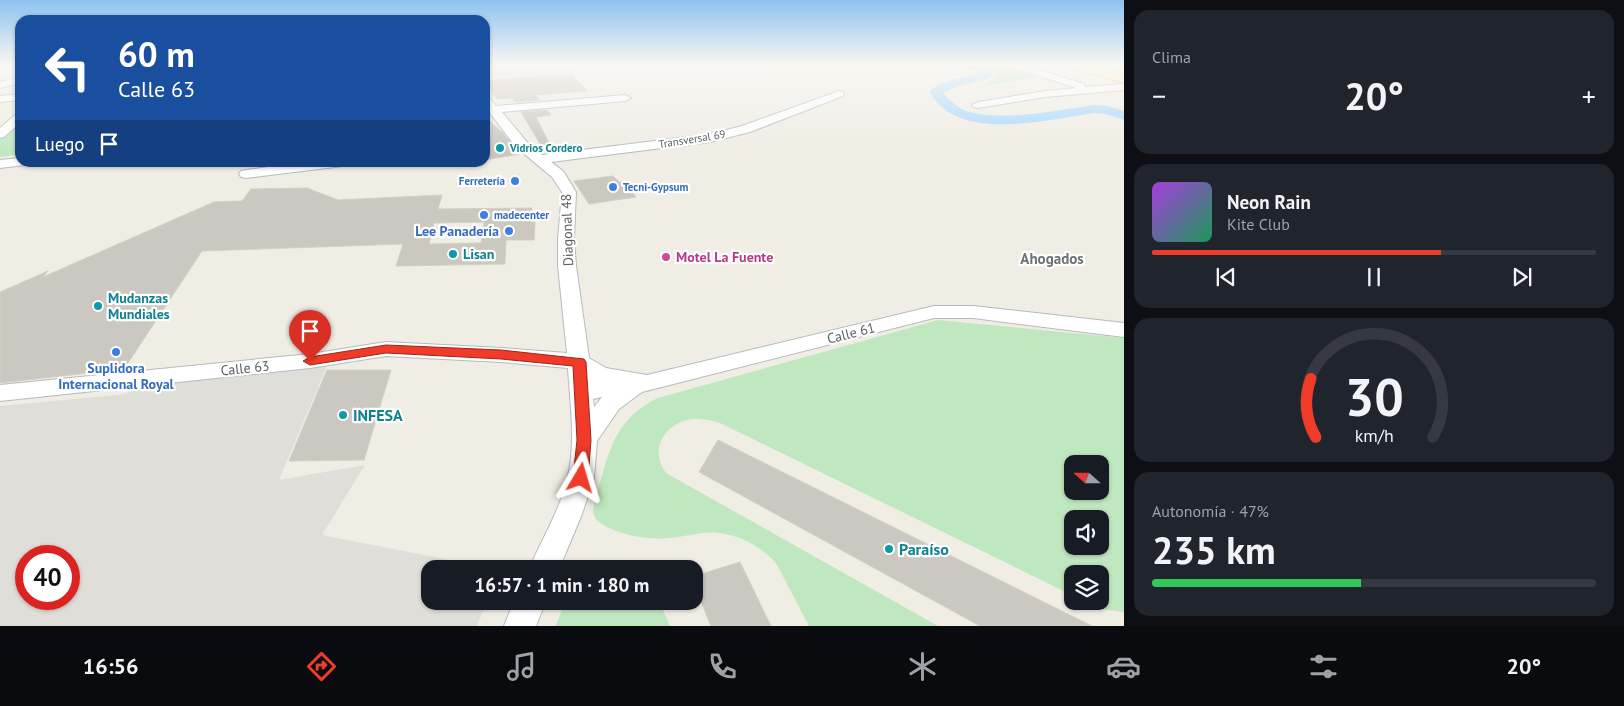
<!DOCTYPE html>
<html lang="es">
<meta charset="utf-8">
<style>
:root{--surface:#171b24;--page:#20242c;--text:#f1f3f6;--muted:#9ea1a6;--line:#363941;--accent:#f03b29}
body{margin:0;font-family:"PT Sans",sans-serif;background:var(--page);color:var(--text);height:100vh;display:flex;flex-direction:column;font-size:19px;white-space:nowrap}
*{box-sizing:border-box;margin:0}
p{font-size:16px;color:var(--muted)}
.icon{flex:none;width:28px;height:28px;fill:none;stroke:currentColor;stroke-width:2;stroke-linecap:round;stroke-linejoin:round}
.map{position:relative;flex:1;overflow:hidden}
.side{display:flex;flex-direction:column;gap:10px;padding:10px;background:#0d0f14;width:500px}
.side>*{flex:none}
.hud{position:absolute;left:15px;top:15px;width:475px;height:152px;border-radius:15px;box-shadow:0 1px 4px #0004;background:#1a4fa0;color:#fff;overflow:hidden}
.needle{width:32px;rotate:291deg}
.buttons{position:absolute;left:1064px;top:455px;display:grid;gap:10px}
.buttons a{display:grid;place-items:center;width:45px;height:45px;border-radius:10px;background:var(--surface);box-shadow:0 1px 4px #0004;font-size:25px}
.speed{position:absolute;left:15px;top:545px;display:flex;gap:10px;font-size:25px;font-weight:700;text-align:center}
.speed>*{display:grid;place-content:center;width:65px;height:65px;border-radius:50%;background:var(--surface);box-shadow:0 1px 4px #0004;line-height:1}
.speed .limit{border:8px solid #d22;background:#fff;color:#111}
.pin{position:absolute;display:grid;place-items:center;width:42px;height:42px;color:#fff;margin:-51px -21px;border-radius:50% 50% 50% 0;rotate:-45deg;box-shadow:0 0 5px #0007}
.pin .icon{rotate:45deg}
.me{position:absolute;width:55px;margin:-28px;rotate:7deg;stroke-linejoin:round;filter:drop-shadow(0 0 4px #0008)}
.turn{display:flex;align-items:center;gap:18px;height:105px;padding:0 20px;font-size:22px}
.turn .icon{width:65px;height:65px;stroke-width:2.5}
.turn b{display:block;font-size:35px;line-height:42px}
.then{display:flex;align-items:center;height:48px;padding:0 20px;background:#0003;gap:10px;font-size:19px}
.big{font-size:38px;font-weight:600;line-height:1.1}
.side .tile{flex:1;display:flex;flex-direction:column;justify-content:center;gap:8px;min-width:0;padding:0 18px;border-radius:15px;background:var(--page)}
.side .dial{align-items:center;gap:0}
.dial svg{height:130px;overflow:visible;fill:none;stroke:var(--line);stroke-width:7;stroke-linecap:round;text-anchor:middle}
.dial text{fill:var(--text);stroke:none}
.song{display:flex;align-items:center;gap:15px}
.cover{width:60px;height:60px;border-radius:8px;background:linear-gradient(135deg,hsl(280 70% 55%),hsl(150 70% 35%))}
.played{height:5px;border-radius:2px;background:linear-gradient(90deg,var(--accent) 65%,var(--line) 65%)}
.keys{display:flex;justify-content:space-around;direction:ltr}
.heat{display:flex;justify-content:space-between;align-items:center;font-size:28px;direction:ltr}
.charge{height:8px;border-radius:4px;background:linear-gradient(90deg,#34c759 47%,var(--line) 0)}
.trip{position:absolute;left:421px;top:560px;width:282px;height:50px;border-radius:15px;background:var(--surface);box-shadow:0 1px 4px #0004;font-weight:600;line-height:50px;text-align:center}
.tabs{display:flex;height:80px;justify-content:space-around;align-items:center;background:#090b0e;color:var(--muted)}
.tabs .icon{width:35px;height:35px}
.tabs .on{color:var(--accent)}
.tabs b{font-size:22px;color:var(--text)}
main{display:flex;flex:1;min-height:0}
.map>svg:first-child{display:block}
.industrial{fill:#e0ded8;fill-rule:evenodd}
.green{fill:#c0e8c0;fill-rule:evenodd}
.lines{fill:none;stroke-linecap:round;stroke-linejoin:round}
.river{fill:#a4d7ff;fill-rule:evenodd}
.building{fill:#cac8c1;stroke:#d4cfc2;fill-rule:evenodd}
.minor-casing{stroke:#b7babf;stroke-width:2}
.major-casing{stroke:#f7cb55;stroke-width:3}
.minor{fill:#fff;fill-rule:evenodd}
.major{fill:#fff2a9;fill-rule:evenodd}
.route{fill:#f03b29;stroke:#9c261b}
.culture-dot{fill:#0f9aa8;stroke:#fff;stroke-width:2}
.shop-dot{fill:#3f7fe0;stroke:#fff;stroke-width:2}
.hotel-dot{fill:#d1479c;stroke:#fff;stroke-width:2}
.labels{text-anchor:middle;stroke-width:4.5;stroke-linejoin:round;paint-order:stroke}
.far-street-label{font-size:11px;fill:#5c6065;stroke:#fff}
.far-culture-label{font-size:11px;font-weight:bold;fill:#0d838f;stroke:#fff;text-anchor:start}
.far-shop-label{font-size:11px;font-weight:bold;fill:#366cbe;stroke:#fff;text-anchor:start}
.street-label{font-size:14px;fill:#5c6065;stroke:#fff}
.shop-label{font-size:14px;font-weight:bold;fill:#366cbe;stroke:#fff;text-anchor:end}
.culture-label{font-size:14px;font-weight:bold;fill:#0d838f;stroke:#fff;text-anchor:start}
.hotel-label{font-size:14px;font-weight:bold;fill:#b23c85;stroke:#fff;text-anchor:start}
.neighbourhood-label{font-size:15px;font-weight:bold;fill:#6d7277;stroke:#fff}
.near-culture-label{font-size:16px;font-weight:bold;fill:#0d838f;stroke:#fff;text-anchor:start}
</style>
<main>
<div class="map">
<svg width="1124" height="626" viewBox="0 0 1124 626">
<rect width="100%" height="100%" fill="#efede4"/>
<path class="industrial" d="M485,65H677L485,78Z
M328,364L279,480L365,465L322,535L495,569H430V601H487L477,626H0V406L127,394L132,386ZM26,556H69V599H26Z"/>
<path class="green" d="M977,65H1007L1041,76L985,86L999,73Z
M20,126V154L0,157V138L12,127Z
M938,320L1124,338V612L1101,609L1085,601H1100V574H1072V595L720,423C712,421 703,418 693,419C666,422 648,448 666,473L938,626H809L776,563C760,546 742,536 719,533C702,531 686,537 669,538C649,540 627,536 609,528C600,523 593,520 593,509C607,462 610,420 658,398ZM1072,464H1100V491H1072ZM1072,519H1100V546H1072Z
M565,601H659L670,626H556Z"/>
<g class="lines">
<path class="river" d="M962,65C973,65 986,64 994,71L990,78L957,87L943,93C949,100 956,106 964,110C996,123 1060,110 1094,105L1108,106L1124,111V120L1106,114L1094,113C1054,119 991,134 954,115C943,110 935,101 929,92C938,81 967,76 981,73L964,67Z"/>
</g>
<path class="building" d="M572,74L587,91L536,95L540,100L515,102L512,98L497,99L485,82V80Z
M547,110L551,115L536,117L549,143L542,147L521,112Z
M485,117L503,133L520,154L485,160Z
M613,176L619,182H624L636,197L589,204L574,181Z
M307,188L338,200L442,195L438,209L532,208L531,222H535L534,240H506L505,264L396,266L403,244L202,251L124,369L0,383V292L48,271L43,277L214,202L242,201L251,189ZM484,222L481,243L429,244L434,223Z
M327,370H391L364,460L289,461Z
M718,440L1092,626H980L699,472Z
M740,562L771,626H711L695,587V576Z"/>
<g class="lines">
<defs>
<path id="minor" d="M3,65H20V69L8,68Z
M1006,65H1022L1085,84V87L1124,84V90L1045,97L978,108L974,107L972,105L978,102L1045,91L1076,88Z
M20,77V83L0,88V82Z
M839,91L843,92L844,94L843,96L750,132L710,142L551,162L563,171L576,192L574,239L576,266L589,358L606,368L647,375L934,306H973L1124,323V337L973,318H934L642,392L619,409L597,441L594,478L582,514L559,569H529C542,539 561,508 568,476C576,441 570,403 568,368L501,362L386,356L310,368L0,401V385L310,354L386,342L501,348L567,353L558,266V239L562,192L552,177L516,147L490,113H485V96L489,97L496,106L625,95L631,98L625,101L502,112L526,141L542,155L710,134L742,126ZM602,397L594,407L593,399Z
M20,94V100L0,102V96Z
M20,113V123L4,137L0,138V128L16,114Z
M20,158V162H27L25,165L0,168V160Z
M305,162H350L343,166L246,178L241,177L239,174L241,171L246,170Z
M514,601H546L536,626H504Z"/>
<path id="major" d="M1067,65H1088L1124,74V82L1069,68Z"/>
</defs>
<use href="#minor" class="minor-casing"/>
<use href="#major" class="major-casing"/>
<use href="#minor" class="minor"/>
<use href="#major" class="major"/>
</g>
<linearGradient id="sky" x2="0" y2="1"><stop stop-color="#8dc2f1"/><stop offset="0.42" stop-color="#f8f7f3"/><stop offset="1" stop-color="#f8f7f3" stop-opacity="0"/></linearGradient>
<rect width="1124" height="153" fill="url(#sky)"/>
<path class="route" d="M386,345L501,350L584,359L586,362L591,440L588,478L586,483L581,485L575,483L573,478L577,440L573,366L501,359L386,353L310,365L303,361L310,357Z"/>
<g class="culture-dot">
<circle cx="500" cy="148" r="5"/>
<circle cx="453" cy="254" r="5"/>
<circle cx="98" cy="306" r="5"/>
<circle cx="343" cy="415" r="5"/>
<circle cx="889" cy="549" r="5"/>
</g>
<g class="shop-dot">
<circle cx="515" cy="181" r="5"/>
<circle cx="613" cy="187" r="5"/>
<circle cx="484" cy="215" r="5"/>
<circle cx="509" cy="231" r="5"/>
<circle cx="116" cy="352" r="5"/>
</g>
<circle class="hotel-dot" cx="666" cy="257" r="5"/>
<g class="labels">
<g class="far-street-label">
<text transform="translate(692 139) rotate(-9)" y="4">Transversal 69</text>
</g>
<g class="far-culture-label">
<text x="510" y="152">Vidrios Cordero</text>
</g>
<g class="far-shop-label">
<text x="505" y="185" text-anchor="end">Ferretería</text>
<text x="623" y="191">Tecni-Gypsum</text>
<text x="494" y="219">madecenter</text>
</g>
<g class="street-label">
<text transform="translate(567 230) rotate(-92)" y="5">Diagonal 48</text>
<text transform="translate(851 333) rotate(-14)" y="5">Calle 61</text>
<text transform="translate(245 368) rotate(-6)" y="5">Calle 63</text>
</g>
<g class="shop-label">
<text x="499" y="236">Lee Panadería</text>
<text x="116" y="373" text-anchor="middle">Suplidora<tspan x="116" dy="16">Internacional Royal</tspan></text>
</g>
<g class="culture-label">
<text x="463" y="259">Lisan</text>
<text x="108" y="303">Mudanzas<tspan x="108" dy="16">Mundiales</tspan></text>
</g>
<g class="hotel-label">
<text x="676" y="262">Motel La Fuente</text>
</g>
<g class="neighbourhood-label">
<text x="1052" y="264">Ahogados</text>
</g>
<g class="near-culture-label">
<text x="353" y="421">INFESA</text>
<text x="899" y="555">Paraíso</text>
</g>
</g>
</svg>
<div class="buttons">
<a><svg class="needle" viewBox="-14 -14 28 28"><path d="M0-13l5 13h-10z" fill="#e53935"/><path d="M0 13l5-13h-10z" fill="#9ea1a6"/></svg></a>
<a><svg class="icon" aria-label="sound" viewBox="0 0 24 24"><path d="M4 9h4l5-4v14l-5-4H4zM17 9q2 3 0 6"/></svg></a>
<a><svg class="icon" aria-label="layers" viewBox="0 0 24 24"><path d="M12 4l9 5-9 5-9-5zM3 14l9 5 9-5"/></svg></a>
</div>
<div class="speed"><div class="limit">40</div></div>
<div class="pin" style="left:310px;top:361px;background:#d93025"><svg class="icon" aria-label="arrive" viewBox="0 0 24 24"><path d="M6 21V4h12l-3 4 3 4H6"/></svg></div>
<svg class="me" style="left:581px;top:478px" viewBox="-20 -20 40 40"><path d="M0-17L14 15 0 8-14 15z" fill="#f03b29" stroke="#fff" stroke-width="4"/></svg>
<div class="trip">16:57 · 1 min · 180 m</div>
<div class="hud">
<div class="turn"><svg class="icon" aria-label="left" viewBox="0 0 24 24"><path d="M17 20v-9H6M10 6l-5 5 5 5"/></svg><div><b>60 m</b>Calle 63</div></div>
<div class="then">Luego<svg class="icon" aria-label="arrive" viewBox="0 0 24 24"><path d="M6 21V4h12l-3 4 3 4H6"/></svg></div>
</div>
</div>
<section class="side">
<div class="tile"><p>Clima</p>
<div class="heat"><a>−</a><b class="big">20°</b><a>+</a></div>
</div>
<div class="tile">
<div class="song"><i class="cover"></i><div><b>Neon Rain</b><p>Kite Club</p></div></div>
<div class="played"></div>
<div class="keys"><svg class="icon" aria-label="previous" viewBox="0 0 24 24"><path d="M18 5L8 12l10 7zM5 5v14"/></svg><svg class="icon" aria-label="pause" viewBox="0 0 24 24"><path d="M8 5v14M16 5v14"/></svg><svg class="icon" aria-label="next" viewBox="0 0 24 24"><path d="M6 5l10 7-10 7zM19 5v14"/></svg></div>
</div>
<div class="tile dial"><svg viewBox="0 0 100 80">
<path d="M14 69A42 42 0 1 1 86 69"/>
<path d="M14 69A42 42 0 0 1 11 33" stroke="#f03b29"/>
<text x="50" y="56" font-size="32" font-weight="700">30</text>
<text x="50" y="72" font-size="11">km/h</text>
</svg></div>
<div class="tile"><p>Autonomía · 47%</p><b class="big">235 km</b><div class="charge"></div></div>
</section>
</main>
<nav class="tabs">
<b>16:56</b>
<svg class="icon on" aria-label="directions" viewBox="0 0 24 24"><path d="M12 3l9 9-9 9-9-9zM9 14v-3h6M13 9l2 2-2 2"/></svg>
<svg class="icon" aria-label="music" viewBox="0 0 24 24"><path d="M9 18V5l10-2v13"/><circle cx="6" cy="18" r="3"/><circle cx="16" cy="16" r="3"/></svg>
<svg class="icon" aria-label="phone" viewBox="0 0 24 24"><path d="M5 4h4l2 5-3 2q2 4 5 5l2-3 5 2v4C11 20 4 13 5 4z"/></svg>
<svg class="icon" aria-label="climate" viewBox="0 0 24 24"><path d="M12 3v18M4 7l16 10M4 17L20 7"/></svg>
<svg class="icon" aria-label="car" viewBox="0 0 24 24"><path d="M5 17H2v-5l4-1 3-4h7l3 4 3 1v5h-3M9 17h6M6 11h13"/><circle cx="7" cy="17" r="2"/><circle cx="17" cy="17" r="2"/></svg>
<svg class="icon" aria-label="filters" viewBox="0 0 24 24"><path d="M4 7h16M4 17h16"/><circle cx="9" cy="7" r="2"/><circle cx="15" cy="17" r="2"/></svg>
<b>20°</b>
</nav>
